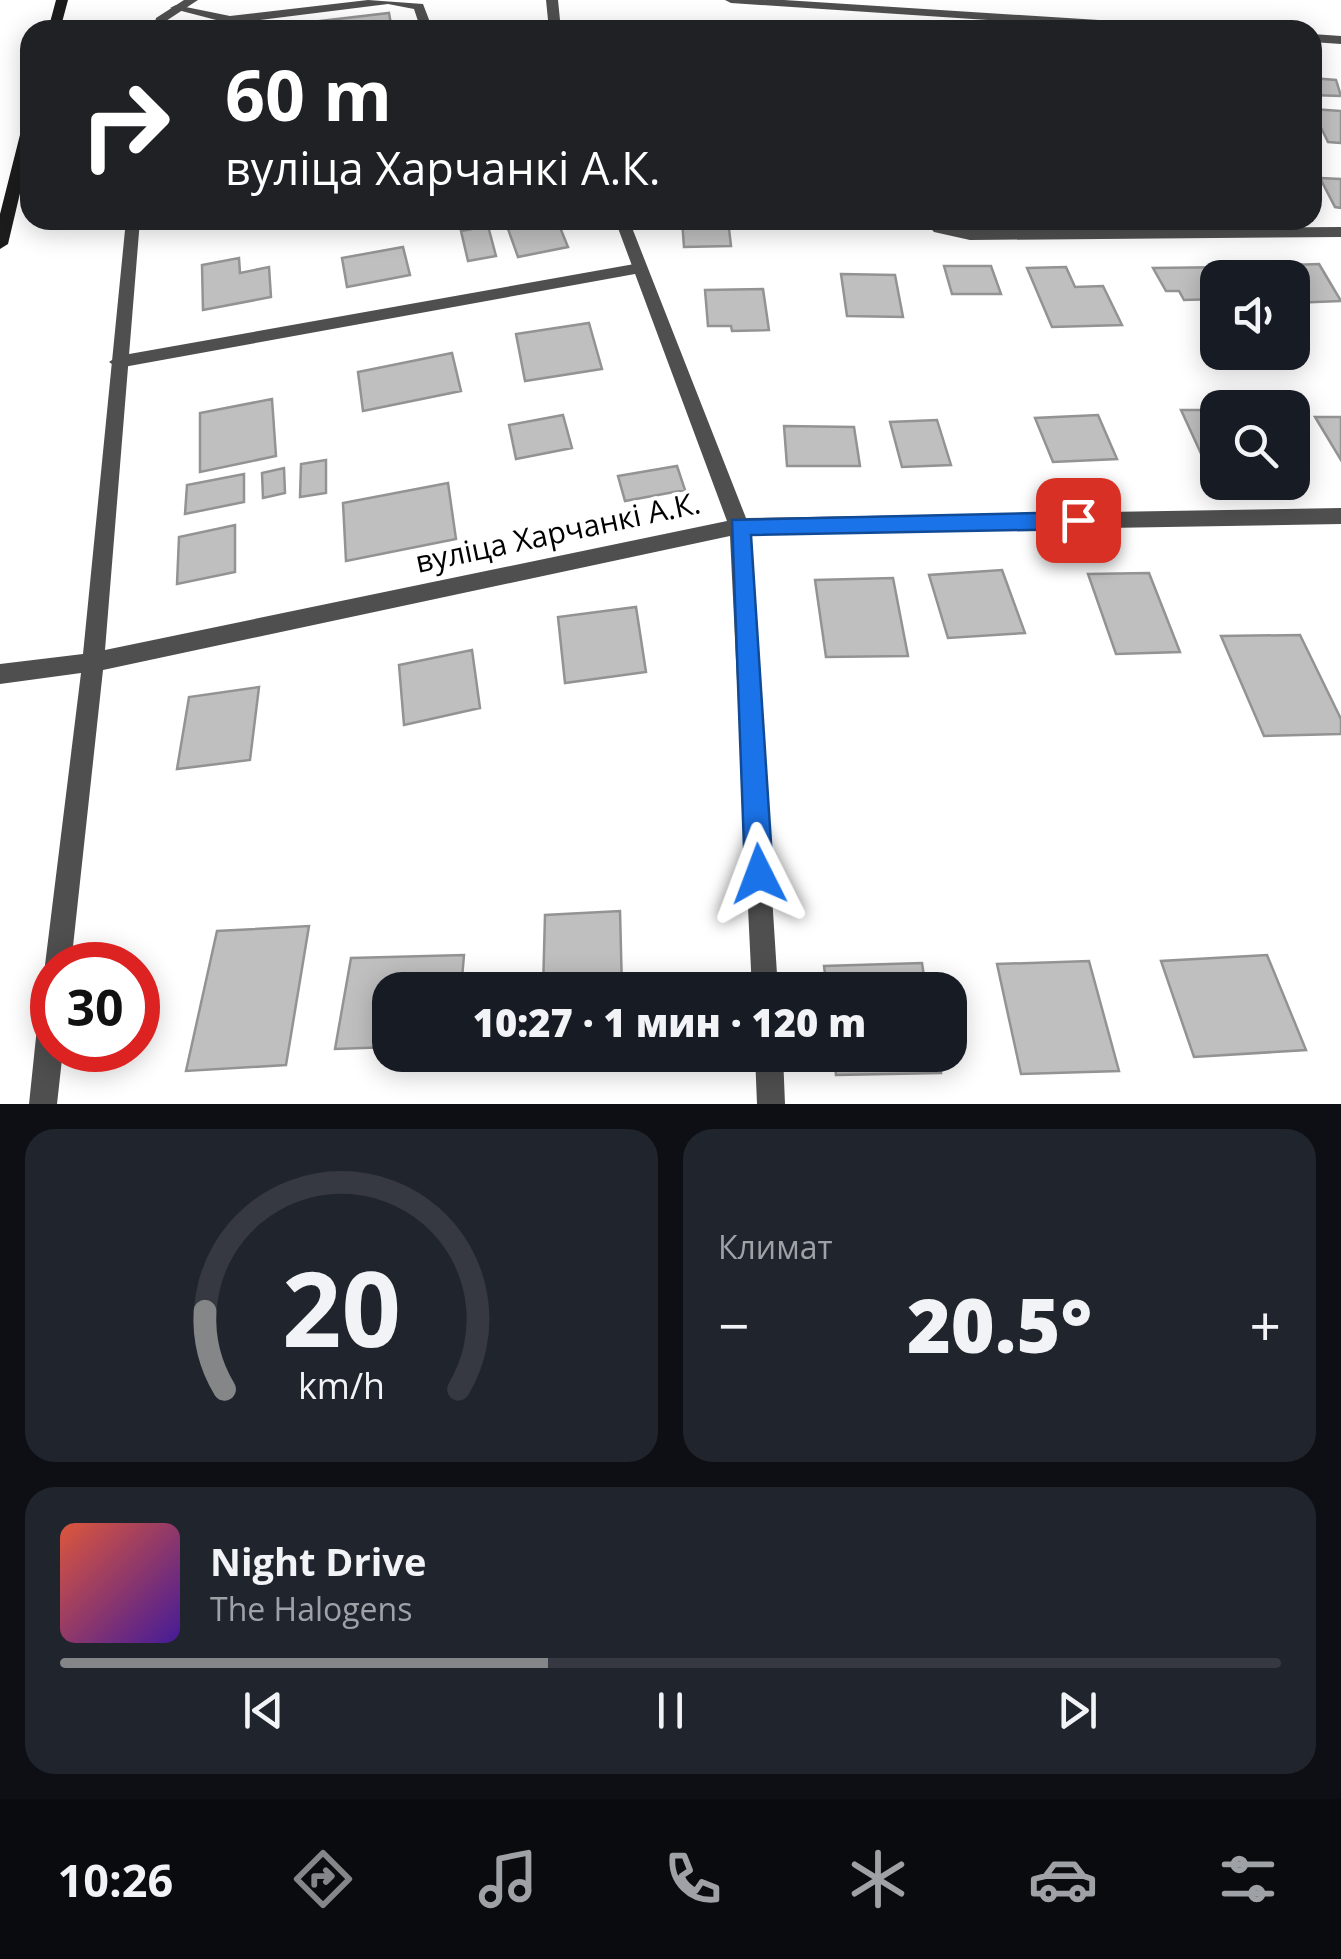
<!DOCTYPE html>
<html lang="ru">
<meta charset="utf-8">
<style>
:root{--surface:#171b24;--page:#20242c;--text:#f1f3f6;--muted:#9ea1a6;--line:#363941;--accent:#858687}
body{margin:0;font-family:"Open Sans",sans-serif;background:var(--page);color:var(--text);height:100vh;display:flex;flex-direction:column;font-size:38px;white-space:nowrap}
*{box-sizing:border-box;margin:0}
p{font-size:32px;color:var(--muted)}
.icon{flex:none;width:55px;height:55px;fill:none;stroke:currentColor;stroke-width:2;stroke-linecap:round;stroke-linejoin:round}
.map{position:relative;height:1104px;overflow:hidden}
.details{display:flex;flex-direction:column;gap:25px;padding:25px;background:#0d0f14;flex:1}
.details>*{flex:none}
.top-card{position:absolute;left:20px;top:20px;width:1302px;height:210px;border-radius:30px;box-shadow:0 5px 25px #0003;background:#202124;color:#fff;overflow:hidden}
.buttons{position:absolute;left:1200px;top:260px;display:grid;gap:20px}
.buttons a{display:grid;place-items:center;width:110px;height:110px;border-radius:20px;background:var(--surface);box-shadow:0 5px 25px #0003;font-size:50px}
.speed{position:absolute;left:30px;top:942px;display:flex;gap:20px;font-size:50px;font-weight:700;text-align:center}
.speed>*{display:grid;place-content:center;width:130px;height:130px;border-radius:50%;background:var(--surface);box-shadow:0 5px 25px #0003;line-height:1}
.speed .limit{border:15px solid #d22;background:#fff;color:#111}
.pin{position:absolute;display:grid;place-items:center;width:85px;height:85px;color:#fff;margin:-42px;border-radius:20px;box-shadow:0 5px 15px #0006}
.me{position:absolute;width:110px;margin:-55px;rotate:357deg;stroke-linejoin:round;filter:drop-shadow(0 0 8px #0008)}
.turn{display:flex;align-items:center;gap:35px;height:210px;padding:0 40px;font-size:45px}
.turn .icon{width:130px;height:130px;stroke-width:2.5}
.turn b{display:block;font-size:70px;line-height:85px}
.big{font-size:75px;font-weight:800;line-height:1.1}
.details .card{flex:1;display:flex;flex-direction:column;justify-content:center;gap:15px;min-width:0;padding:0 35px;border-radius:30px;background:var(--page)}
.details .dial{align-items:center;gap:0}
.dial svg{height:260px;overflow:visible;fill:none;stroke:var(--line);stroke-width:7;stroke-linecap:round;text-anchor:middle}
.dial text{fill:var(--text);stroke:none}
.song{display:flex;align-items:center;gap:30px}
.cover{width:120px;height:120px;border-radius:15px;background:linear-gradient(135deg,hsl(10 70% 55%),hsl(260 70% 35%))}
.played{height:10px;border-radius:5px;background:linear-gradient(90deg,var(--accent) 40%,var(--line) 40%)}
.keys{display:flex;justify-content:space-around;direction:ltr}
.heat{display:flex;justify-content:space-between;align-items:center;font-size:55px;direction:ltr}
.details .tiles{flex:1;display:grid;gap:25px;grid-template-columns:1fr 1fr}
.card:last-child{grid-column:span 2}
.trip{position:absolute;left:372px;top:972px;width:595px;height:100px;border-radius:30px;background:var(--surface);box-shadow:0 5px 25px #0003;font-weight:800;line-height:100px;text-align:center}
.dock{display:flex;height:160px;justify-content:space-around;align-items:center;background:#090b0e;color:var(--muted)}
.dock .icon{width:70px;height:70px}
.dock .active{color:var(--accent)}
.dock b{font-size:45px;color:var(--text)}
.map>svg:first-child{display:block}
.building{fill:#bfbfbf;stroke:#939393;stroke-width:2.5}
.lines{fill:none;stroke-linecap:round;stroke-linejoin:round}
.lane{fill:#4f4f4f;fill-rule:evenodd}
.street{fill:#4f4f4f;fill-rule:evenodd}
.secondary{fill:#1c1c1c;fill-rule:evenodd}
.route{fill:#1a73e8;stroke:#114b97;stroke-width:2.5}
.labels{text-anchor:middle;stroke-width:8;stroke-linejoin:round;paint-order:stroke}
.street-label{font-size:30px;fill:#000;stroke:#fff}
</style>
<div class="map">
<svg width="1341" height="1104" viewBox="0 0 1341 1104">
<rect width="100%" height="100%" fill="#fff"/>
<path class="building" d="M389,13L392,30H250L251,29Z
M1312,78L1336,80L1341,96L1312,95Z
M1312,109L1341,111V143L1328,142Z
M1320,178L1341,179V208L1335,207Z
M557,220L568,247L518,257L508,229Z
M682,220H728L731,246L684,247Z
M488,226L496,256L468,261L461,231Z
M403,247L410,275L347,287L342,258Z
M239,258L240,273L269,267L271,297L203,310L202,265Z
M1319,264L1341,301L1292,303V278H1271L1264,266Z
M944,266H991L1001,294H952Z
M1066,267L1075,287L1103,286L1122,325L1052,327L1027,268Z
M1234,267L1241,278H1218V299L1184,300L1179,291H1166L1153,268Z
M841,274L895,275L903,317L847,316Z
M763,289L769,330L732,331L731,326H708L705,290Z
M589,323L602,369L525,381L516,334Z
M452,353L461,391L363,411L358,372Z
M272,399L276,456L200,472V413Z
M1181,410H1218V460H1204Z
M563,415L572,448L516,459L509,425Z
M1098,415L1117,459L1053,462L1035,418Z
M1315,417H1341V460Z
M937,420L951,465L902,467L890,422Z
M784,426L854,427L860,466H787Z
M326,460V493L300,497L301,464Z
M677,466L685,490L625,501L618,476Z
M284,468L285,493L263,498L262,473Z
M244,474V502L185,514L187,485Z
M448,483L456,539L346,561L343,503Z
M235,525V572L177,584L179,537Z
M1002,570L1025,633L948,638L929,575Z
M1149,573L1180,652L1116,654L1088,574Z
M893,578L908,656L826,657L815,580Z
M636,607L646,672L565,683L558,617Z
M1300,635L1341,719V734L1264,736L1221,636Z
M472,650L480,708L404,725L399,665Z
M259,687L250,760L177,769L189,697Z
M620,911L622,990H543L545,915Z
M309,926L286,1065L186,1071L217,931Z
M464,955L461,990H390V1047L335,1049L351,958Z
M1267,955L1306,1050L1194,1057L1161,961Z
M1089,961L1119,1071L1021,1074L997,964Z
M922,963L926,990H827L824,966Z
M834,1055H938L941,1073L836,1075Z"/>
<g class="lines">
<path class="lane" d="M368,0L423,4L433,30H421L414,9L388,4L236,23V30H224V22L170,8L176,5L230,16Z
M640,263L646,264V272L118,368L109,362L118,356Z"/>
<path class="street" d="M184,0H198L166,21L165,30H153L156,18Z
M546,0H558L561,30H549Z
M725,0H784L1193,26L1199,30H1138L731,3Z
M1312,34L1341,36V44L1312,42Z
M126,220H140L105,650L727,521L615,220H629L746,518L1341,508V524L749,534L778,990H752L730,536L103,670L71,965H52V976L45,965L81,673L0,684V664L83,654Z
M923,220H938L944,225L970,230L1341,227V237L970,240L934,232Z
M52,1004V1050H63L57,1104H29L38,1018L42,1008Z
M755,1055H783L785,1104H757Z"/>
<path class="secondary" d="M56,0H68L60,30H48Z
M30,119V151L8,244L0,249V214L23,123Z"/>
</g>
<path class="route" d="M1078,512L1089,520L1078,529L751,535L773,874L769,884L759,888L749,884L745,874L732,520Z"/>
<g class="labels">
<g class="street-label">
<text transform="translate(558 533) rotate(-12)" y="10">вуліца Харчанкі А.К.</text>
</g>
</g>
</svg>
<div class="buttons">
<a><svg class="icon" aria-label="sound" viewBox="0 0 24 24"><path d="M4 9h4l5-4v14l-5-4H4zM17 9q2 3 0 6"/></svg></a>
<a><svg class="icon" aria-label="search" viewBox="0 0 24 24"><circle cx="10" cy="10" r="6"/><path d="M15 15l6 6"/></svg></a>
</div>
<div class="speed"><div class="limit">30</div></div>
<div class="pin" style="left:1078px;top:520px;background:#d93025"><svg class="icon" aria-label="arrive" viewBox="0 0 24 24"><path d="M6 21V4h12l-3 4 3 4H6"/></svg></div>
<svg class="me" style="left:759px;top:874px" viewBox="-20 -20 40 40"><path d="M0-17L14 15 0 8-14 15z" fill="#1a73e8" stroke="#fff" stroke-width="4"/></svg>
<div class="trip">10:27 · 1 мин · 120 m</div>
<div class="top-card">
<div class="turn"><svg class="icon" aria-label="right" viewBox="0 0 24 24"><path d="M7 20v-9h11M14 6l5 5-5 5"/></svg><div><b>60 m</b>вуліца Харчанкі А.К.</div></div>
</div>
</div>
<section class="details">
<div class="tiles">
<div class="card dial"><svg viewBox="0 0 100 80">
<path d="M14 69A42 42 0 1 1 86 69"/>
<path d="M14 69A42 42 0 0 1 8 45" stroke="#858687"/>
<text x="50" y="56" font-size="32" font-weight="700">20</text>
<text x="50" y="72" font-size="11">km/h</text>
</svg></div>
<div class="card"><p>Климат</p>
<div class="heat"><a>−</a><b class="big">20.5°</b><a>+</a></div>
</div>
<div class="card">
<div class="song"><i class="cover"></i><div><b>Night Drive</b><p>The Halogens</p></div></div>
<div class="played"></div>
<div class="keys"><svg class="icon" aria-label="previous" viewBox="0 0 24 24"><path d="M18 5L8 12l10 7zM5 5v14"/></svg><svg class="icon" aria-label="pause" viewBox="0 0 24 24"><path d="M8 5v14M16 5v14"/></svg><svg class="icon" aria-label="next" viewBox="0 0 24 24"><path d="M6 5l10 7-10 7zM19 5v14"/></svg></div>
</div>
</div>
</section>
<nav class="dock">
<b>10:26</b>
<svg class="icon active" aria-label="directions" viewBox="0 0 24 24"><path d="M12 3l9 9-9 9-9-9zM9 14v-3h6M13 9l2 2-2 2"/></svg>
<svg class="icon" aria-label="music" viewBox="0 0 24 24"><path d="M9 18V5l10-2v13"/><circle cx="6" cy="18" r="3"/><circle cx="16" cy="16" r="3"/></svg>
<svg class="icon" aria-label="phone" viewBox="0 0 24 24"><path d="M5 4h4l2 5-3 2q2 4 5 5l2-3 5 2v4C11 20 4 13 5 4z"/></svg>
<svg class="icon" aria-label="climate" viewBox="0 0 24 24"><path d="M12 3v18M4 7l16 10M4 17L20 7"/></svg>
<svg class="icon" aria-label="car" viewBox="0 0 24 24"><path d="M5 17H2v-5l4-1 3-4h7l3 4 3 1v5h-3M9 17h6M6 11h13"/><circle cx="7" cy="17" r="2"/><circle cx="17" cy="17" r="2"/></svg>
<svg class="icon" aria-label="filters" viewBox="0 0 24 24"><path d="M4 7h16M4 17h16"/><circle cx="9" cy="7" r="2"/><circle cx="15" cy="17" r="2"/></svg>
</nav>
